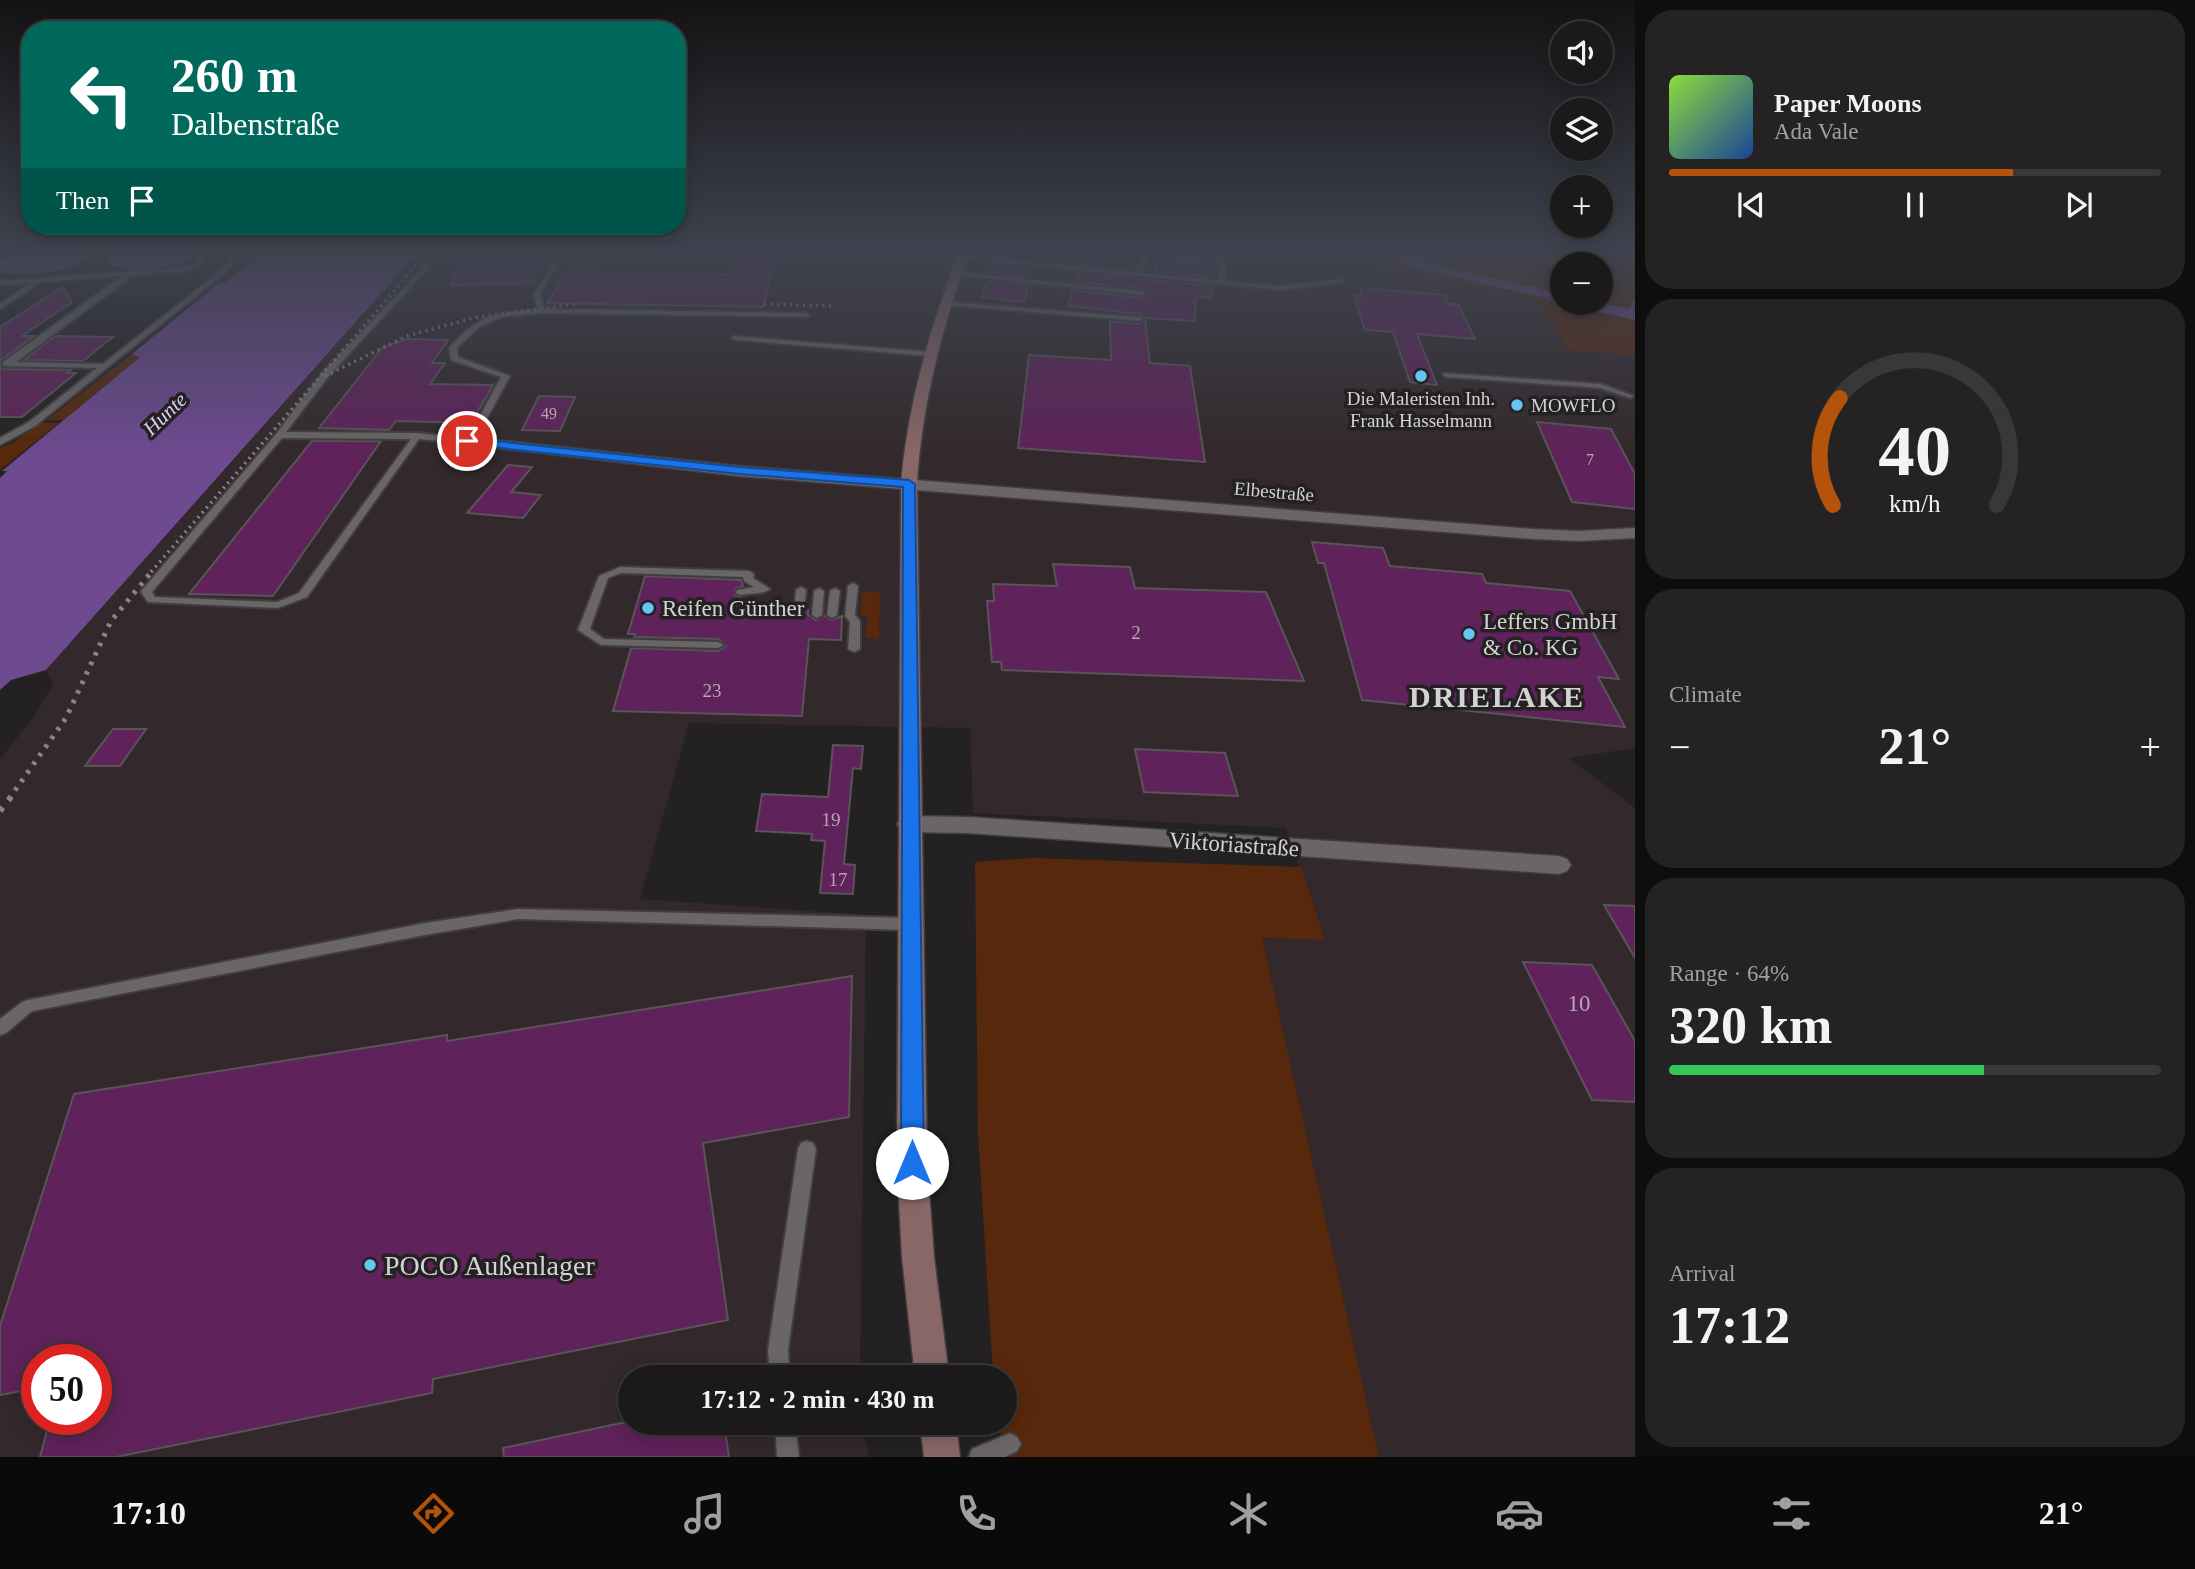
<!DOCTYPE html>
<meta charset="utf-8">
<style>
:root{--surface:#1b191a;--page:#242223;--text:#f1f3f6;--muted:#a0a0a2;--line:#393839;--accent:#b45309}
body{margin:0;font-family:Georgia,serif;background:var(--page);color:var(--text);height:100vh;display:flex;flex-direction:column;font-size:26px;white-space:nowrap}
*{box-sizing:border-box;margin:0}
p{font-size:23px;color:var(--muted)}
.icon{flex:none;width:38px;height:38px;fill:none;stroke:currentColor;stroke-width:2;stroke-linecap:round;stroke-linejoin:round}
.map{position:relative;flex:1;overflow:hidden}
.sheet{display:flex;flex-direction:column;gap:10px;padding:10px;background:#0f0e0e;width:560px}
.sheet>*{flex:none}
.hud{position:absolute;left:21px;top:21px;width:665px;height:214px;border-radius:28px;box-shadow:0 4px 18px #0003,0 0 0 2px var(--line);background:#00695c;color:#fff;overflow:hidden}
.tools{position:absolute;left:1550px;top:21px;display:grid;gap:14px}
.tools a{display:grid;place-items:center;width:63px;height:63px;border-radius:50%;background:var(--surface);box-shadow:0 4px 18px #0003,0 0 0 2px var(--line);font-size:35px}
.speed{position:absolute;left:21px;top:1344px;display:flex;gap:14px;font-size:35px;font-weight:700;text-align:center}
.speed>*{display:grid;place-content:center;width:91px;height:91px;border-radius:50%;background:var(--surface);box-shadow:0 4px 18px #0003,0 0 0 2px var(--line);line-height:1}
.speed .limit{border:10px solid #d22;background:#fff;color:#111}
.pin{position:absolute;display:grid;place-items:center;width:60px;height:60px;color:#fff;margin:-30px;border:4px solid #fff;border-radius:50%;box-shadow:0 2px 7px #0007}
.me{position:absolute;width:77px;margin:-38px;rotate:0deg;stroke-linejoin:round;filter:drop-shadow(0 0 5px #0008)}
.turn{display:flex;align-items:center;gap:24px;height:147px;padding:0 35px;font-size:32px}
.turn .icon{width:91px;height:91px;stroke-width:2.5}
.turn b{display:block;font-size:49px;line-height:60px}
.then{display:flex;align-items:center;height:66px;padding:0 35px;background:#0003;gap:14px;font-size:26px}
.big{font-size:52px;font-weight:800;line-height:1.1}
.sheet .card{flex:1;display:flex;flex-direction:column;justify-content:center;gap:10px;min-width:0;padding:0 24px;border-radius:28px;background:var(--page)}
.sheet .dial{align-items:center;gap:0}
.dial svg{height:182px;overflow:visible;fill:none;stroke:var(--line);stroke-width:7;stroke-linecap:round;text-anchor:middle}
.dial text{fill:var(--text);stroke:none}
.song{display:flex;align-items:center;gap:21px}
.cover{width:84px;height:84px;border-radius:10px;background:linear-gradient(135deg,hsl(90 70% 55%),hsl(220 70% 35%))}
.played{height:7px;border-radius:4px;background:linear-gradient(90deg,var(--accent) 70%,var(--line) 70%)}
.keys{display:flex;justify-content:space-around;direction:ltr}
.heat{display:flex;justify-content:space-between;align-items:center;font-size:38px;direction:ltr}
.charge{height:10px;border-radius:5px;background:linear-gradient(90deg,#34c759 64%,var(--line) 0)}
.trip{position:absolute;left:618px;top:1365px;width:399px;height:70px;border-radius:35px;background:var(--surface);box-shadow:0 4px 18px #0003,0 0 0 2px var(--line);font-weight:800;line-height:70px;text-align:center}
.dock{display:flex;height:112px;justify-content:space-around;align-items:center;background:#0b0a0a;color:var(--muted)}
.dock .icon{width:49px;height:49px}
.dock .active{color:var(--accent)}
.dock b{font-size:32px;color:var(--text)}
main{display:flex;flex:1;min-height:0}
.map>svg:first-child{display:block}
.built{fill:#33292c;fill-rule:evenodd}
.green{fill:#58280c;fill-rule:evenodd}
.water{fill:#6e4a91}
.lines{fill:none;stroke-linecap:round;stroke-linejoin:round}
.stream{stroke:#6e4a91;stroke-width:4.5}
.canal{fill:#6e4a91;fill-rule:evenodd}
.building{fill:#5f225a;stroke:#585557;stroke-width:2}
.lane-casing{stroke:#413e3f;stroke-width:4}
.street-casing{stroke:#413e3f;stroke-width:3}
.secondary-casing{stroke:#413e3f;stroke-width:3}
.lane{fill:#6a6667;fill-rule:evenodd}
.street{fill:#6a6667;fill-rule:evenodd}
.secondary{fill:#896767;fill-rule:evenodd}
.rail-far2{stroke:#888586;stroke-width:3.5;stroke-dasharray:2 4.5;stroke-linecap:butt}
.rail-far1{stroke:#888586;stroke-width:5;stroke-dasharray:3.5 7;stroke-linecap:butt}
.rail{stroke:#888586;stroke-width:6;stroke-dasharray:4.5 9;stroke-linecap:butt}
.route{fill:#1a73e8;stroke:#114b97;stroke-width:2}
.poi-dot{fill:#66c4ef;stroke:#242122;stroke-width:2.5}
.labels{text-anchor:middle;stroke-width:7;stroke-linejoin:round;paint-order:stroke}
.far-number-label{font-size:16px;fill:#b8a6b5}
.far-poi-label{font-size:19px;fill:#d5d2d3;stroke:#242122}
.far-street-label{font-size:19px;fill:#d5d2d3;stroke:#242122}
.number-label{font-size:19px;fill:#b8a6b5}
.far-water-label{font-size:21px;font-style:italic;fill:#dfccf5;stroke:#242122}
.poi-label{font-size:23px;fill:#d5d2d3;stroke:#242122;text-anchor:start}
.street-label{font-size:23px;fill:#d5d2d3;stroke:#242122}
.near-number-label{font-size:23px;fill:#b8a6b5}
.near-poi-label{font-size:28px;fill:#d5d2d3;stroke:#242122;text-anchor:start}
.district-label{font-size:30px;font-weight:bold;letter-spacing:2px;fill:#d5d2d3;stroke:#242122}
</style>
<main>
<div class="map">
<svg width="1635" height="1457" viewBox="0 0 1635 1457">
<rect width="100%" height="100%" fill="#242122"/>
<path class="built" d="M436,252H1345L1379,261L1385,276L1455,282L1537,302L1568,350L1635,355V748L1569,758L1635,808V1457H1379L1262,938L1324,940L1286,828L973,813L970,728L689,723L640,899L866,915L860,1377H630V1423H861L869,1457H0V759L33,718L53,684L46,670L411,261ZM37,1360H96V1419H37Z"/>
<path class="green" d="M1346,252H1635V355L1568,350L1537,302L1455,282L1385,276L1379,261ZM1563,264H1601V303H1563Z
M132,354L141,356L63,420H47Z
M39,423H59L0,470V448L14,442Z
M862,592H880L879,640L866,637L867,617L860,614Z
M1033,858L1301,867L1325,940L1262,938L1379,1457H1004L999,1423H1004V1377H993L978,1132L975,862Z"/>
<path class="water" d="M21,252H87L88,253C82,275 19,277 0,272V260Z
M116,252H198C179,270 133,274 110,264L108,260Z
M262,252H436L410,261L46,670L11,680L0,690V478L7,471H2L140,357L132,354L220,282H227Z"/>
<g class="lines">
<path class="stream" d="M1630,314L1635,302"/>
<path class="canal" d="M1386,252H1404L1427,263L1563,294V302L1418,269Z
M1571,303H1598L1635,310V320L1573,306Z"/>
</g>
<path class="building" d="M744,252L777,253L763,307L547,303L567,272L732,275Z
M1084,252L1107,254L1104,266L1080,264Z
M1158,260L1215,266L1213,277L1155,271Z
M538,262L532,283L451,285L460,264Z
M993,265L1031,268L1030,277L989,273Z
M1078,273L1212,286L1211,298L1196,296L1195,321L1145,318L1139,314L1068,306L1073,290L1142,298L1147,294L1142,288L1075,282Z
M988,281L1028,285L1024,302L981,297Z
M62,287L72,302L22,336H34L1,360L0,366L3,369L71,370L67,373H76L22,417H0V327Z
M1360,288L1445,295L1449,304H1458L1475,339L1417,334L1437,385L1410,382L1393,332L1365,330L1354,295L1362,296Z
M1145,319L1150,363L1190,366L1205,462L1018,448L1029,355L1111,360L1110,321L1139,324Z
M55,336L113,337L83,361L24,360Z
M406,339L448,340L432,363H445L430,384L493,385L471,423L396,421L389,430L319,428L382,348Z
M539,396L575,397L560,431L522,430Z
M1537,422L1611,429L1635,474V509L1572,502Z
M312,441H381L273,596L189,594Z
M508,465L532,467L511,492L541,495L523,518L467,513Z
M1312,542L1383,548L1390,566L1482,574L1486,583L1570,591L1619,679L1598,677L1625,727L1362,700L1324,563H1318Z
M1053,564L1130,567L1135,588L1266,592L1304,681L1002,670L1001,662H992L987,601H994L993,584L1057,586Z
M645,576L741,580L743,586L735,589V595L759,608L808,610V615L816,620L825,615L831,620L842,616L841,640L809,639L802,716L613,711L631,648L718,651L726,646L718,639L634,637L635,634H628Z
M113,729H146L120,766H85Z
M833,745L863,746L861,769L853,768L844,864L855,865L853,894L820,893L825,841L811,840L812,834L756,831L762,794L828,797Z
M1135,749L1225,753L1238,796L1144,792Z
M1604,905L1635,906V958Z
M1523,962L1592,965L1635,1041V1102L1592,1100Z
M852,976L849,1117L703,1143L728,1320L433,1379L432,1393L116,1457H40L50,1419H96V1360H37V1388L0,1395V1326L74,1094L447,1035V1041Z
M621,1423H724L729,1457H504L503,1448Z"/>
<g class="lines">
<defs>
<path id="lane" d="M204,252H210L199,267L193,270L129,276L127,280L16,362L103,364L218,273L238,252H245L222,275L35,426L0,445V438L29,422L97,368L6,366H3V362L122,276L40,282L0,309V304L31,283L0,285V281L190,267L195,265Z
M1011,252H1040L1043,254L1040,256Z
M1148,253L1219,259L1226,264L1225,281L1279,286L1341,279L1344,281L1341,283L1279,290L963,259L960,257L963,255L1136,272L1141,257ZM1149,257L1215,262L1220,265L1219,280L1143,273L1147,258Z
M429,262L432,264L431,265L328,377L286,432L417,433L465,438L476,423L501,377L451,360L449,348C479,314 494,314 537,309L534,294L552,264L555,262L558,264L540,294L544,309L806,313L810,315L806,317L541,313L502,317L479,327L457,348L458,357L510,376L484,424L470,443L467,444L419,439L307,597L278,608L148,602L141,592L142,590L277,433L322,373ZM282,438L411,439L299,593L277,602L155,597L152,592Z
M957,272L1142,291L1145,293L1142,295L955,275V273Z
M948,302L1139,317L1143,319L1139,321L946,305V303Z
M733,336L931,352L935,354L931,356L736,340L732,338Z
M1444,373L1601,384L1634,396L1630,398L1600,388L1447,377L1443,375Z
M620,567L749,571L754,574L753,578L770,589L765,592L741,595L737,594L736,592L737,590L754,587L744,581L743,577L621,573L608,578L590,629L604,639L718,642L724,645L718,648L601,645L578,630L599,576Z
M853,583L858,586L855,615L860,621V649L854,652L848,649L850,622L845,616L848,586Z
M801,587L806,590L805,601L800,604L795,601L796,590Z
M819,588L824,591L822,615L817,618L812,615L814,591Z
M835,588L840,591L837,615L832,618L827,615L830,591Z
M518,909L910,918L915,920L917,924L915,928L910,930L518,919L425,935L32,1011L6,1033L0,1035V1019L22,1002L28,1000L425,923Z
M807,1141L813,1143L816,1149L788,1350L790,1377H770L768,1350L798,1149L801,1143Z
M775,1423H795L799,1457H777Z
M1010,1433L1017,1437L1021,1444L1017,1451L1005,1457H969L972,1449Z"/>
<path id="street" d="M467,437L739,466L1533,529L1579,531L1635,528V538L1579,541L1533,539L739,476L462,444L460,441Z
M909,816L968,817L1559,856L1567,859L1571,865L1567,871L1559,874L968,833L909,832L901,830L897,824L901,818Z"/>
<path id="secondary" d="M959,252H969C942,328 922,403 917,484L927,1163L934,1257L949,1377H915L902,1257L897,1163L901,484C908,403 930,328 959,252Z
M920,1423H956L960,1457H924Z"/>
</defs>
<use href="#lane" class="lane-casing"/>
<use href="#street" class="street-casing"/>
<use href="#secondary" class="secondary-casing"/>
<use href="#lane" class="lane"/>
<use href="#street" class="street"/>
<use href="#secondary" class="secondary"/>
<path class="rail-far2" d="M764,304L833,306
M325,376L407,336L473,318L575,304
M151,572L415,267L448,252"/>
<path class="rail-far1" d="M9,799L66,718L111,621L153,570"/>
<path class="rail" d="M0,811L11,797"/>
</g>
<linearGradient id="sky" x2="0" y2="1"><stop stop-color="#141213"/><stop offset="0.55" stop-color="#3f434f"/><stop offset="1" stop-color="#3f434f" stop-opacity="0"/></linearGradient>
<rect width="1635" height="456" fill="url(#sky)"/>
<path class="route" d="M467,438L739,467L909,480L915,484L924,1163L920,1170L912,1173L904,1170L901,1163L903,487L739,474L463,444V439Z"/>
<g class="poi-dot">
<circle cx="1421" cy="376" r="7"/>
<circle cx="1517" cy="405" r="7"/>
<circle cx="648" cy="608" r="7"/>
<circle cx="1469" cy="634" r="7"/>
<circle cx="370" cy="1265" r="7"/>
</g>
<g class="labels">
<g class="far-number-label">
<text x="549" y="419">49</text>
<text x="1590" y="465">7</text>
</g>
<g class="far-poi-label">
<text x="1421" y="405">Die Maleristen Inh.<tspan x="1421" dy="22">Frank Hasselmann</tspan></text>
<text x="1531" y="412" text-anchor="start">MOWFLO</text>
</g>
<g class="far-street-label">
<text transform="translate(1274 491) rotate(5)" y="7">Elbestraße</text>
</g>
<g class="number-label">
<text x="1136" y="639">2</text>
<text x="712" y="697">23</text>
<text x="831" y="826">19</text>
<text x="838" y="886">17</text>
</g>
<g class="far-water-label">
<text transform="translate(165 414) rotate(-44)" y="7">Hunte</text>
</g>
<g class="poi-label">
<text x="662" y="616">Reifen Günther</text>
<text x="1483" y="629">Leffers GmbH<tspan x="1483" dy="26">&amp; Co. KG</tspan></text>
</g>
<g class="street-label">
<text transform="translate(1234 844) rotate(4)" y="8">Viktoriastraße</text>
</g>
<g class="near-number-label">
<text x="1579" y="1011">10</text>
</g>
<g class="near-poi-label">
<text x="384" y="1275">POCO Außenlager</text>
</g>
<g class="district-label">
<text x="1497" y="707">DRIELAKE</text>
</g>
</g>
</svg>
<div class="tools">
<a><svg class="icon" aria-label="sound" viewBox="0 0 24 24"><path d="M4 9h4l5-4v14l-5-4H4zM17 9q2 3 0 6"/></svg></a>
<a><svg class="icon" aria-label="layers" viewBox="0 0 24 24"><path d="M12 4l9 5-9 5-9-5zM3 14l9 5 9-5"/></svg></a>
<a>+</a>
<a>−</a>
</div>
<div class="speed"><div class="limit">50</div></div>
<div class="pin" style="left:467px;top:441px;background:#d93025"><svg class="icon" aria-label="arrive" viewBox="0 0 24 24"><path d="M6 21V4h12l-3 4 3 4H6"/></svg></div>
<svg class="me" style="left:912px;top:1163px" viewBox="-20 -20 40 40"><circle r="19" fill="#fff"/><path d="M0-13L10 11 0 6-10 11z" fill="#1a73e8"/></svg>
<div class="trip">17:12 · 2 min · 430 m</div>
<div class="hud">
<div class="turn"><svg class="icon" aria-label="left" viewBox="0 0 24 24"><path d="M17 20v-9H6M10 6l-5 5 5 5"/></svg><div><b>260 m</b>Dalbenstraße</div></div>
<div class="then">Then<svg class="icon" aria-label="arrive" viewBox="0 0 24 24"><path d="M6 21V4h12l-3 4 3 4H6"/></svg></div>
</div>
</div>
<section class="sheet">
<div class="card">
<div class="song"><i class="cover"></i><div><b>Paper Moons</b><p>Ada Vale</p></div></div>
<div class="played"></div>
<div class="keys"><svg class="icon" aria-label="previous" viewBox="0 0 24 24"><path d="M18 5L8 12l10 7zM5 5v14"/></svg><svg class="icon" aria-label="pause" viewBox="0 0 24 24"><path d="M8 5v14M16 5v14"/></svg><svg class="icon" aria-label="next" viewBox="0 0 24 24"><path d="M6 5l10 7-10 7zM19 5v14"/></svg></div>
</div>
<div class="card dial"><svg viewBox="0 0 100 80">
<path d="M14 69A42 42 0 1 1 86 69"/>
<path d="M14 69A42 42 0 0 1 17 22" stroke="#b45309"/>
<text x="50" y="56" font-size="32" font-weight="700">40</text>
<text x="50" y="72" font-size="11">km/h</text>
</svg></div>
<div class="card"><p>Climate</p>
<div class="heat"><a>−</a><b class="big">21°</b><a>+</a></div>
</div>
<div class="card"><p>Range · 64%</p><b class="big">320 km</b><div class="charge"></div></div>
<div class="card"><p>Arrival</p><b class="big">17:12</b></div>
</section>
</main>
<nav class="dock">
<b>17:10</b>
<svg class="icon active" aria-label="directions" viewBox="0 0 24 24"><path d="M12 3l9 9-9 9-9-9zM9 14v-3h6M13 9l2 2-2 2"/></svg>
<svg class="icon" aria-label="music" viewBox="0 0 24 24"><path d="M9 18V5l10-2v13"/><circle cx="6" cy="18" r="3"/><circle cx="16" cy="16" r="3"/></svg>
<svg class="icon" aria-label="phone" viewBox="0 0 24 24"><path d="M5 4h4l2 5-3 2q2 4 5 5l2-3 5 2v4C11 20 4 13 5 4z"/></svg>
<svg class="icon" aria-label="climate" viewBox="0 0 24 24"><path d="M12 3v18M4 7l16 10M4 17L20 7"/></svg>
<svg class="icon" aria-label="car" viewBox="0 0 24 24"><path d="M5 17H2v-5l4-1 3-4h7l3 4 3 1v5h-3M9 17h6M6 11h13"/><circle cx="7" cy="17" r="2"/><circle cx="17" cy="17" r="2"/></svg>
<svg class="icon" aria-label="filters" viewBox="0 0 24 24"><path d="M4 7h16M4 17h16"/><circle cx="9" cy="7" r="2"/><circle cx="15" cy="17" r="2"/></svg>
<b>21°</b>
</nav>
